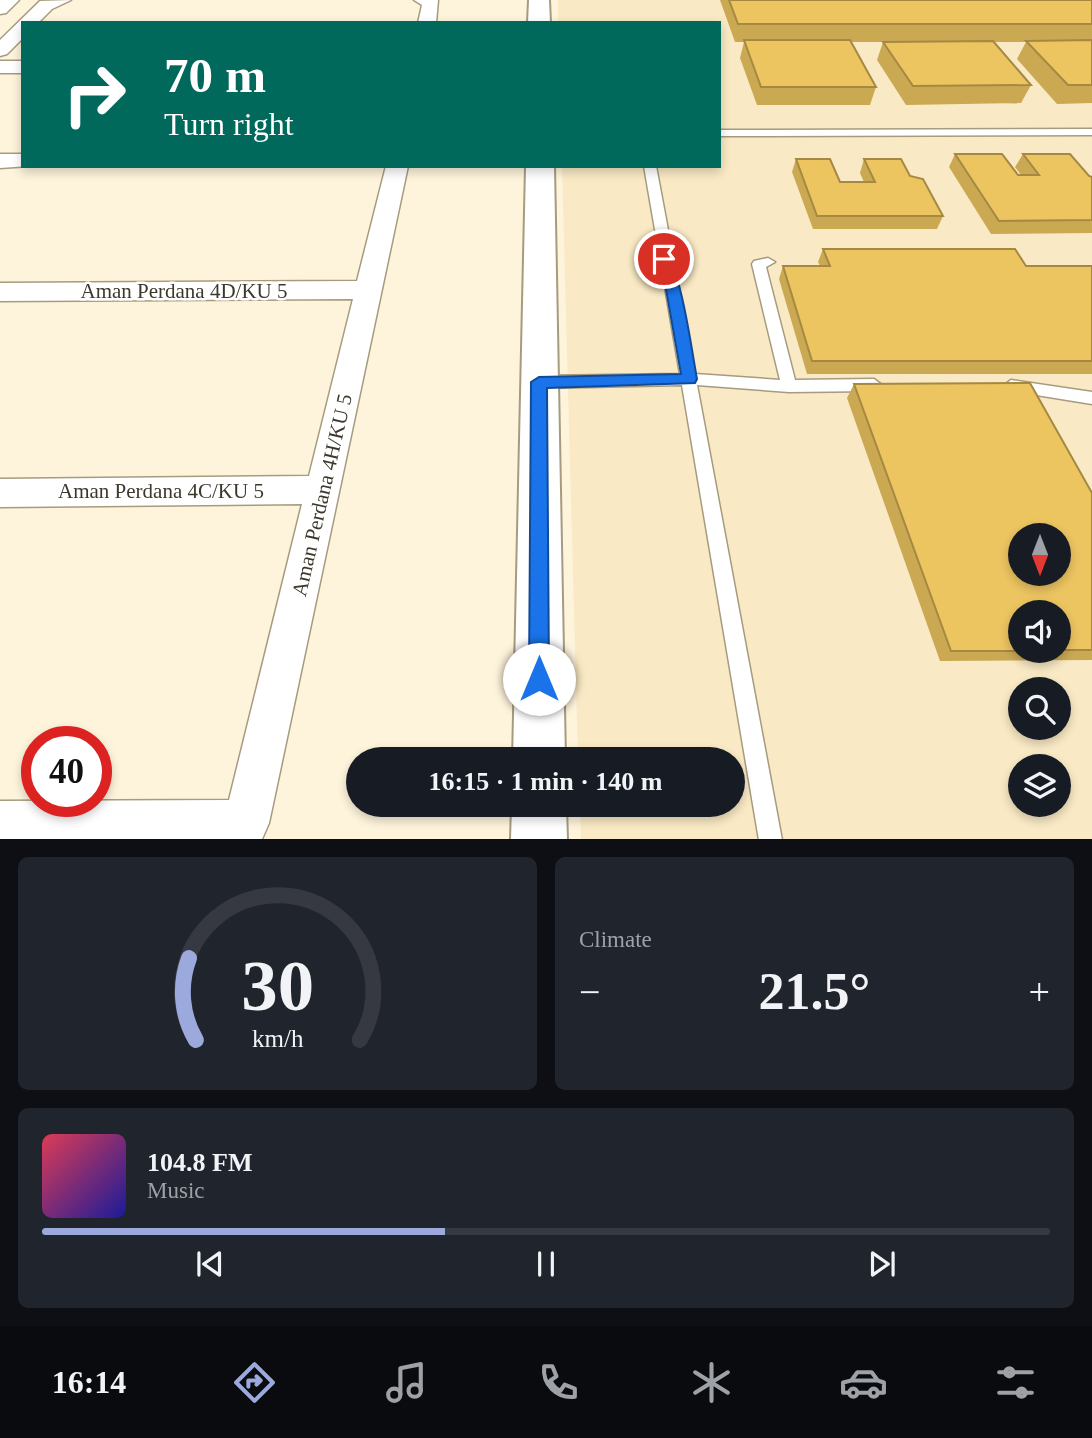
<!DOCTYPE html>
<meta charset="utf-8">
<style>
:root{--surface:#171b24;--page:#20242c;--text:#f1f3f6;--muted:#9ea1a6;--line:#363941;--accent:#9ba9dd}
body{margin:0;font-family:Georgia,serif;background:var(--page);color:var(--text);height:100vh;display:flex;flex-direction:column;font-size:26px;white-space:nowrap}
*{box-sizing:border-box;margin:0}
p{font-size:23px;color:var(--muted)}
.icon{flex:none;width:38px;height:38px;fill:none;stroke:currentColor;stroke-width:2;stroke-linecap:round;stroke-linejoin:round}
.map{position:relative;height:839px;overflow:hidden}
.side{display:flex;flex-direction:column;gap:18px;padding:18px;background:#0d0f14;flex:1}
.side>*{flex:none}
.guide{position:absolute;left:21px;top:21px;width:700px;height:147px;border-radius:0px;box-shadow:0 4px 10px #0003;background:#00695c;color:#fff;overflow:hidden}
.needle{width:46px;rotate:180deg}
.buttons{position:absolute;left:1008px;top:523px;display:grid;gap:14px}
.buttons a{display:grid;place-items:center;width:63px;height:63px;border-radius:50%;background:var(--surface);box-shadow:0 4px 10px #0003;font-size:35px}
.speed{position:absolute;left:21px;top:726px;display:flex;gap:14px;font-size:35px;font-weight:700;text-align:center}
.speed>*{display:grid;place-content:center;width:91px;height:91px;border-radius:50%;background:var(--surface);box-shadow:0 4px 10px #0003;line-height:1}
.speed .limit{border:10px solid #d22;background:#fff;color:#111}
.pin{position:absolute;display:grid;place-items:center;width:60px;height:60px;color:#fff;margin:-30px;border:4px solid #fff;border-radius:50%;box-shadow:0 2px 7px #0007}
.me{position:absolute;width:77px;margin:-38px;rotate:0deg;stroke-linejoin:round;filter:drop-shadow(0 0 5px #0008)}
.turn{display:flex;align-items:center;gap:24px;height:147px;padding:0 28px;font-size:32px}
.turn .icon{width:91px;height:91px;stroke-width:2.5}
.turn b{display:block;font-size:49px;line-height:60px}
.big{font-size:52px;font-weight:600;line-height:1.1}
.side .tile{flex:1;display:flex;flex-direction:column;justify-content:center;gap:10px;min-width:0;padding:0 24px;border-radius:10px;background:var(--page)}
.side .dial{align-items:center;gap:0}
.dial svg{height:182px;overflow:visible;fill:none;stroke:var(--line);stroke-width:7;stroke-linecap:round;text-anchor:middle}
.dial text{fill:var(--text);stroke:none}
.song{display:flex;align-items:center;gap:21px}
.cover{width:84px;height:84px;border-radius:10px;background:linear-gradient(135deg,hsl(350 70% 55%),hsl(240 70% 35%))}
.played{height:7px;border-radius:4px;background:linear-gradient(90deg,var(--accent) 40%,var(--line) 40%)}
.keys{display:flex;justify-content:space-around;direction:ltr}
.heat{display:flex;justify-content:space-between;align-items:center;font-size:38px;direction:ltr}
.side .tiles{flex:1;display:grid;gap:18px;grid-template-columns:1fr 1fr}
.tile:last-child{grid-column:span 2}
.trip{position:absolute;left:346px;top:747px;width:399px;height:70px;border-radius:35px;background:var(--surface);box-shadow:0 4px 10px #0003;font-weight:600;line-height:70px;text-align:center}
.tabs{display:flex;height:112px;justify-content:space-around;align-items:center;background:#090b0e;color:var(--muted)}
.tabs .icon{width:49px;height:49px}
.tabs .on{color:var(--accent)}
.tabs b{font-size:32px;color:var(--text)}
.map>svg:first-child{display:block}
.built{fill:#f9e9c4;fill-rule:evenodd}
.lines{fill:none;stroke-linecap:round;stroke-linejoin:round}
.service-casing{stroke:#a69b7f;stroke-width:3}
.minor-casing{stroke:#a69b7f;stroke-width:3}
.tertiary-casing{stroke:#a69b7f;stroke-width:4}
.service{fill:#fff;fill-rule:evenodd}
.minor{fill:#fff;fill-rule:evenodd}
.tertiary{fill:#fff;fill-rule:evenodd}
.wall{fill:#cba953;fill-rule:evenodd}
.building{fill:#ecc460;stroke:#a58943;stroke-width:2;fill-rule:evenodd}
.route{fill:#1a73e8;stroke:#114b97;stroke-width:2}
.labels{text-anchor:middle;stroke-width:5;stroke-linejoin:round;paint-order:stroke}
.street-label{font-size:21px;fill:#3d382c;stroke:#fff}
</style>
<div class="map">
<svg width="1092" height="840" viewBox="0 0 1092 840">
<rect width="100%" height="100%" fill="#fef4dc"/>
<path class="built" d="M558,0H1092V839H581L580,805H733V760L578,759L562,166H719V23H558ZM1020,536H1059V574H1020ZM1020,612H1059V651H1020ZM1020,690H1059V728H1020ZM1020,766H1059V805H1020Z"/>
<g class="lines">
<defs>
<path id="service" d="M1092,129V135L719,136V130Z
M644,166H656L695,374L780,380L752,264L754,261L768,258L775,262L766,267L795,380L874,379L882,385L874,391L789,392L697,385L782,840H759L682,385L539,388L531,382L539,376L680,374Z
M1011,380L1092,392V404L1006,390L1003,386Z"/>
<path id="minor" d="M0,0H19L6,13L0,14Z
M71,0L52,9L38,23H23V38L7,54L0,56V40L40,1Z
M414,0H438L436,23H418L422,5Z
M0,61H23V73H0Z
M0,154H23V166H29L0,168Z
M386,166H408L269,823L262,839L0,840V801L229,800L302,504L0,507V479L309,476L353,299L0,301V283L357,281Z"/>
<path id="tertiary" d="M529,0H549L550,23H528Z
M526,166H554L565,760H513Z
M512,805H566L567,840H511Z"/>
</defs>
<use href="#service" class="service-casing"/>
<use href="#minor" class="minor-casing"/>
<use href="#tertiary" class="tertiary-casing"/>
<use href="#service" class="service"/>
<use href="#minor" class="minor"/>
<use href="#tertiary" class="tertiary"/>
</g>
<path class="wall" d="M720,0H1092V103L1057,104L1017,59L1026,42H993L1031,85L1021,103L906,105L877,60L883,42H891H851L876,87L870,105H757L740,58L744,42H735Z
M955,154L1018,175H1021L1015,167L1023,154L1092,177V233L991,234L949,167Z
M796,159L840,182H864L860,173L864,159L910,176L943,216L937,229H813L792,172Z
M823,249L1026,266H1092V374H807L779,279L783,266H820L818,262Z
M854,384L1092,493V660L940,661L847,398ZM1059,612V651H1020Z"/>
<path class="building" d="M729,0H1092V24H738Z
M744,40H850L876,87H761Z
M1092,40V85H1068L1026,41Z
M993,41L1031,85L913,86L883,42Z
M955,154H1002L1018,175H1039L1023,154H1070L1089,176L1092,177V220L999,221Z
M796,159H830L840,182H875L864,159H901L910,176L923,179L943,216H817Z
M823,249H1015L1026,266H1092V361H812L783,266H830Z
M1030,383L1092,493V650H1059V612H1020V651H951L854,384ZM1020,536H1059V574H1020Z"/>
<path class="route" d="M664,254C680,260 693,359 697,379L695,383L547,388L549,679L546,686L539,689L532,686L529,679L531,382L539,377L681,374L664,278L657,259Z"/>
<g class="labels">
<g class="street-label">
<text x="184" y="298">Aman Perdana 4D/KU 5</text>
<text x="161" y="498">Aman Perdana 4C/KU 5</text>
<text transform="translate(322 495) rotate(-77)" y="7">Aman Perdana 4H/KU 5</text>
</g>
</g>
</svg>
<div class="buttons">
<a><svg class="needle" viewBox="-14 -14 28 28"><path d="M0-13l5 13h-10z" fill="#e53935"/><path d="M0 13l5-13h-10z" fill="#9ea1a6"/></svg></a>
<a><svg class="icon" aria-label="sound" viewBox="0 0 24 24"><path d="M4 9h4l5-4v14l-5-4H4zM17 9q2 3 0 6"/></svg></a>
<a><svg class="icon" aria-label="search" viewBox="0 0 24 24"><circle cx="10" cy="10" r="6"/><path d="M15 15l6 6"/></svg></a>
<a><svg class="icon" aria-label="layers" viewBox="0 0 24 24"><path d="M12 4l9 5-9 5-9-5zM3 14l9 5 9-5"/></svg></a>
</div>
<div class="speed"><div class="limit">40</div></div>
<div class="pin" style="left:664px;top:259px;background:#d93025"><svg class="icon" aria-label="arrive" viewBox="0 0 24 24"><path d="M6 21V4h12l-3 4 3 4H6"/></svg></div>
<svg class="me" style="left:539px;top:679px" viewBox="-20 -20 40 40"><circle r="19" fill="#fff"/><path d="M0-13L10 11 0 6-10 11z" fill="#1a73e8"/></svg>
<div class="trip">16:15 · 1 min · 140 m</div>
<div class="guide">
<div class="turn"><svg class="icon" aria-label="right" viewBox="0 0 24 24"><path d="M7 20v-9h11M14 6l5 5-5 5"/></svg><div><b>70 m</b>Turn right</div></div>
</div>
</div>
<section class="side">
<div class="tiles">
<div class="tile dial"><svg viewBox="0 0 100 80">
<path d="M14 69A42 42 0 1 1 86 69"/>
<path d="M14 69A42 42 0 0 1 11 33" stroke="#9ba9dd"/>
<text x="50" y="56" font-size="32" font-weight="700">30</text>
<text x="50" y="72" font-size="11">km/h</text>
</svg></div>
<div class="tile"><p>Climate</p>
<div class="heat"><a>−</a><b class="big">21.5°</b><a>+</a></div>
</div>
<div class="tile">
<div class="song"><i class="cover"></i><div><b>104.8 FM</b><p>Music</p></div></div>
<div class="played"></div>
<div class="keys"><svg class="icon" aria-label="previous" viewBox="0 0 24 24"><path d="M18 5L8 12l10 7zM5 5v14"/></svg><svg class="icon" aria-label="pause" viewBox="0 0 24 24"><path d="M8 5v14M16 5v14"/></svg><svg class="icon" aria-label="next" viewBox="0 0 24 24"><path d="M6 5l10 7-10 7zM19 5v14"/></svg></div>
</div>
</div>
</section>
<nav class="tabs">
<b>16:14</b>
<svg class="icon on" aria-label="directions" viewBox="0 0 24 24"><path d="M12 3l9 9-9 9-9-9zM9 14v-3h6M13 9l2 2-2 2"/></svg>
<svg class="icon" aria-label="music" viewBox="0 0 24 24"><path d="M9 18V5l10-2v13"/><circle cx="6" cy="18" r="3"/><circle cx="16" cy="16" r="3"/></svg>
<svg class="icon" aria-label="phone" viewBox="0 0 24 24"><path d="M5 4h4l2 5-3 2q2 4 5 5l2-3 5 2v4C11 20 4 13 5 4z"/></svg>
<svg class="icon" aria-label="climate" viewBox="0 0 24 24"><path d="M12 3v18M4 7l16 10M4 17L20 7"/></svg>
<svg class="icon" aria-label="car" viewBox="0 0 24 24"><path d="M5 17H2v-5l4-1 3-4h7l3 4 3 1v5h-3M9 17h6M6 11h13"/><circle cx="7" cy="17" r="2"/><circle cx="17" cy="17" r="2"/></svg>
<svg class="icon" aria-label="filters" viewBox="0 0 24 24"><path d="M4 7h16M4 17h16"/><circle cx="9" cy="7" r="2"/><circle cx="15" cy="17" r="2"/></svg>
</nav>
